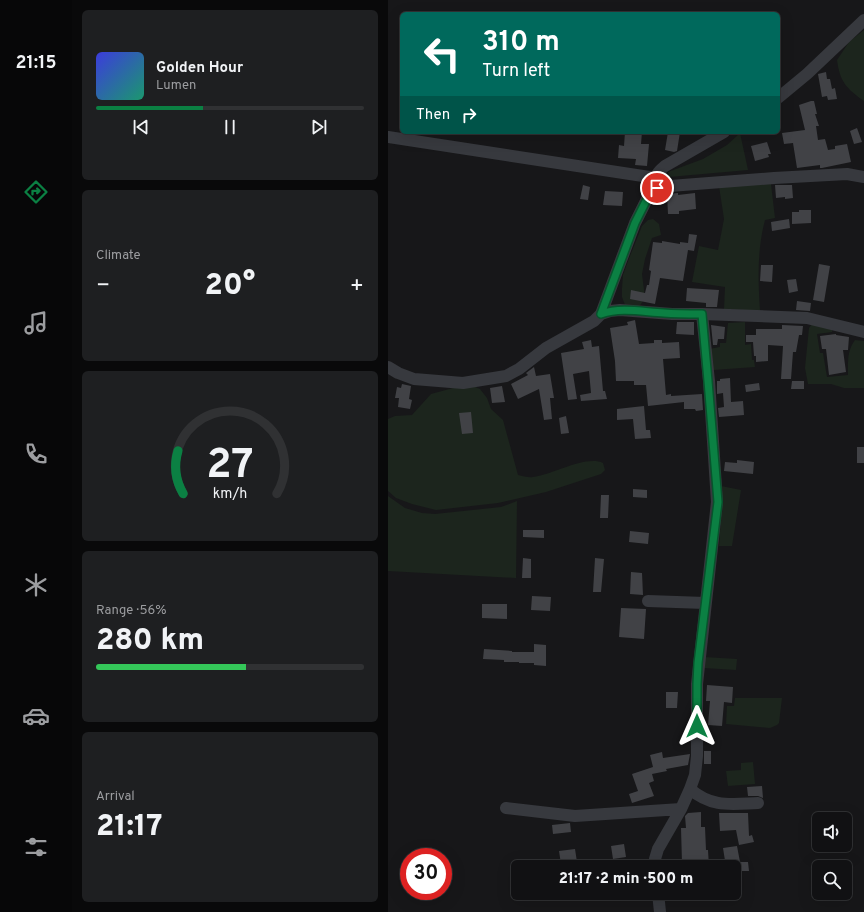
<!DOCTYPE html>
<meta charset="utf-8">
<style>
:root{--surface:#111113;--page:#1e1f21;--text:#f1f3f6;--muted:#9c9da0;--line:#303133;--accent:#0b8043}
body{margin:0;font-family:Overpass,sans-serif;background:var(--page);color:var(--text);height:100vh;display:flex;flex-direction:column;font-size:15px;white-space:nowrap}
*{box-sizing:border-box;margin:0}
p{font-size:13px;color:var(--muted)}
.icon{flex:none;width:22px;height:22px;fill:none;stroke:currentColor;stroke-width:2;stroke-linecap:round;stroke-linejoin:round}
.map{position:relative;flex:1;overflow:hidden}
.drawer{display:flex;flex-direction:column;gap:10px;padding:10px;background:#09090a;width:316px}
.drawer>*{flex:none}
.hud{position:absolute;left:12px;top:12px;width:380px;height:122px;border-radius:6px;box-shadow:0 4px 16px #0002,0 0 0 1px var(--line);background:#00695c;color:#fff;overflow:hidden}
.tools{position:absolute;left:424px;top:812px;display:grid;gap:8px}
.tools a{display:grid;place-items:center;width:40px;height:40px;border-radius:6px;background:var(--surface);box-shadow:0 4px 16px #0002,0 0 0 1px var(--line);font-size:20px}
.speed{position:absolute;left:12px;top:848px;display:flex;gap:8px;font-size:20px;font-weight:700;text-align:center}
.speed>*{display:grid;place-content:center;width:52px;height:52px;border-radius:50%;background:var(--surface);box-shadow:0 4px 16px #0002,0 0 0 1px var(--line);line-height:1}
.speed .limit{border:6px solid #d22;background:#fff;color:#111}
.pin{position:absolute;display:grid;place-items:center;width:34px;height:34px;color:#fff;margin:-17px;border:2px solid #fff;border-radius:50%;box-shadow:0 1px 4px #0007}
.me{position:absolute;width:44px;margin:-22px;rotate:0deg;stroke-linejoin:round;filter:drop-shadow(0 0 3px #0008)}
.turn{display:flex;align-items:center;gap:14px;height:84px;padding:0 16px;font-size:18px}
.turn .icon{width:52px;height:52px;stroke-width:2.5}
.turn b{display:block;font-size:28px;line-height:34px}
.then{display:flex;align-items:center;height:38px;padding:0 16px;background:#0003;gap:8px;font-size:15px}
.big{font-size:30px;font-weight:800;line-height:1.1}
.drawer .tile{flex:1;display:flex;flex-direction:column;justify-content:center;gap:6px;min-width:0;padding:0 14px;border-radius:6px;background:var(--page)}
.drawer .dial{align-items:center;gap:0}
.dial svg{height:104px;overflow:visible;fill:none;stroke:var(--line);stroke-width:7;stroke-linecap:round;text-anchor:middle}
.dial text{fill:var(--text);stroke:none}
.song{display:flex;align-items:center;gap:12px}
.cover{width:48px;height:48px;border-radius:6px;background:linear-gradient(135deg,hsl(240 70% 55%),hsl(160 70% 35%))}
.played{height:4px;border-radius:2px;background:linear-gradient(90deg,var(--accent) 40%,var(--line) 40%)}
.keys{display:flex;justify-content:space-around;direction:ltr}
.heat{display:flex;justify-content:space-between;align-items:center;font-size:22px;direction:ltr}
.charge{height:6px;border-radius:3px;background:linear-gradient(90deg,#34c759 56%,var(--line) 0)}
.trip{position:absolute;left:123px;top:860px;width:230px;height:40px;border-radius:6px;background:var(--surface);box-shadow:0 4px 16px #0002,0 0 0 1px var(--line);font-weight:800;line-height:40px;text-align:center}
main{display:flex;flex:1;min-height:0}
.menu{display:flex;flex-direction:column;width:72px;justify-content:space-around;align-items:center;background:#070708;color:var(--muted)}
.menu .icon{width:28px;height:28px}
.menu .selected{color:var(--accent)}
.menu b{font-size:18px;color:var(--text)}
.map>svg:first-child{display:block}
.green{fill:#1c251d}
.building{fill:#414246}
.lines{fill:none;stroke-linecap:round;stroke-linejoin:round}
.minor{stroke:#37393e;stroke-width:12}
.route-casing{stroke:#07532c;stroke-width:10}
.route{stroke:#0b8043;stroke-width:7}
</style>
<main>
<nav class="menu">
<b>21:15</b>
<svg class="icon selected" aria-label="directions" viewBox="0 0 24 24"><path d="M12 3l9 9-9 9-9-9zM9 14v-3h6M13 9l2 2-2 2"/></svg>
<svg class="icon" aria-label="music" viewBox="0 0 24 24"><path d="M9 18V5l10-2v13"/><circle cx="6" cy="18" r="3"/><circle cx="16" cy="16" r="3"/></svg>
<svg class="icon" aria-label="phone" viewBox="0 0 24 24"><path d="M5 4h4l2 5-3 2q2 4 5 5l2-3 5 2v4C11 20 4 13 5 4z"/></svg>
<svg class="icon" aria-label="climate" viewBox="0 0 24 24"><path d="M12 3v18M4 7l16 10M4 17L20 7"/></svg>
<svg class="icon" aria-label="car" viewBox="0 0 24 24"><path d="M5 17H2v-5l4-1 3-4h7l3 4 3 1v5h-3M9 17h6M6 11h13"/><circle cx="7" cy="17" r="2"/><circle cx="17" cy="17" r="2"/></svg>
<svg class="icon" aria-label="filters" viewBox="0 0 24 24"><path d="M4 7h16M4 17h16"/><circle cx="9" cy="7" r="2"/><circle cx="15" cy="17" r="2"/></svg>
</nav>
<section class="drawer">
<div class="tile">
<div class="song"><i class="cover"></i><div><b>Golden Hour</b><p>Lumen</p></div></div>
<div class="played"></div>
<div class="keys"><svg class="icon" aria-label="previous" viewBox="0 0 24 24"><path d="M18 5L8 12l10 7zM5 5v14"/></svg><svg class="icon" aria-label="pause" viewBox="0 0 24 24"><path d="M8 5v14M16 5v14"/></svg><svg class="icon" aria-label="next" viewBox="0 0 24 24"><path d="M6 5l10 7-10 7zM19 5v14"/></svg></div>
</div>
<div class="tile"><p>Climate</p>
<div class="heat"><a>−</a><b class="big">20°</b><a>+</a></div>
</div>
<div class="tile dial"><svg viewBox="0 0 100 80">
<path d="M14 69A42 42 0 1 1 86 69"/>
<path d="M14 69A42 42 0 0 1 10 36" stroke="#0b8043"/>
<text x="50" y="56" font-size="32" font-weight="700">27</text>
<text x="50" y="72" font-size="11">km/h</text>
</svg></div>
<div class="tile"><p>Range · 56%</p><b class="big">280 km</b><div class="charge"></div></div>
<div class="tile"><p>Arrival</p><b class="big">21:17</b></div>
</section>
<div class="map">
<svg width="476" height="912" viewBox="0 0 476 912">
<rect width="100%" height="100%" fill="#171719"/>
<path class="green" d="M476,30V101C458,88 452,82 449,60L461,42Z
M352,133L360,170L281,177L280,172L315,159L339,145Z
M383,184L387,218L377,220C369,250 370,280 372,311L336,309L337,287L304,282L311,246L330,250L336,219L331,186Z
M265,219L271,224L273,235L264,238L257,259L254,274L257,298L251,307L237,305L234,297V288L235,275L240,261L254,226L260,220Z
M357,322V345L363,344L364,360H366L367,367L325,370L321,349L332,347V343H338L340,323Z
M424,324L444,327V332L429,334L432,353H435L439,377L460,375C460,362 459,351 467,340L476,341V388H456L443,384H420L417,368L421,328Z
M80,384L92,389L99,398L103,409L115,420L130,475C135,476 141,478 145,477C165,475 197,455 215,463L217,470L213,474L158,492L110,503L48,510L24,504L8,498L0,491V419L7,416L24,415L43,394Z
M333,486L353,490L344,546H331L334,505Z
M0,496L17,508L34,513L47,514L113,507L129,501L128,578L0,571Z
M316,657L349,659L348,670L316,668Z
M347,698H394L391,723L389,725L382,728L338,724L339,706H346Z
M365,762L367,784L340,786L338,771L353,770V763Z"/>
<path class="building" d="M438,72L439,79H442L444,89L447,88L449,99L440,100L439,96L434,97L430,74Z
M423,101H426L429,114H427L431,126H428L430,140L437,139L440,150L447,149V146L459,144L463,162L434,168H432V165L409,168L405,143L396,144L394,133L417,130L411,105Z
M469,128L474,142L466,144L462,131Z
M237,132H254L253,144H261L259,166L247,165L248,159L230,158L231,145L236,146Z
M280,132H292L289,151L286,152L277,150Z
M379,142L383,154H380L381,157L367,161L363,146Z
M195,185L202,187L200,200L192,199Z
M387,185H404L405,198L397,199V197L388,198Z
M217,191L235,192L234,206L215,205Z
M290,193V195L307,193L308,209L291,211V214H280L279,194Z
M411,210H423V223L404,224V212H411Z
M401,219L402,228L384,231L383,222Z
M301,234L309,235L306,251L300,250L295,281L272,278L267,304L242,299L243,290L257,293L259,285H261L263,271L261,270L265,242L274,243V241L292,244V242L300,243Z
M431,264L442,266L436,302L425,300Z
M373,265H385L384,282L372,281Z
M408,279L410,291L401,293L399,280Z
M299,288L331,290L329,307H318V303L298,301Z
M409,301L423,303L422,311L408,310Z
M247,320L251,344L266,343V340H274V343L291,342L292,358L275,359L278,395L283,394V396L314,394L315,410L308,411L307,409H296V402L260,406L258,385H246V381H228L227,361L222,328L240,325L239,322Z
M289,322H306V335L288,334Z
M323,325L337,327L336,339H330L329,345H325Z
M394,325L415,326L414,335H411L408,352H405L403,379H393L395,346L380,345V361L368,362V356H366L365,342H358V335H368V329H394Z
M448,334V335L461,337L460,350H455L458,372L441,375L438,349H434L432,336Z
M203,340L204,347L211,346L215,391H217L219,399L193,401L192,395L203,393L201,371L185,374L189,399L180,400L173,353L196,349L194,342Z
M146,367L148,376L162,374L166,398H162L164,419L156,420L151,389L130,399L123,384L140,375L138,373Z
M342,378L343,402L355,401L356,415L331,417L330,408L336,407L335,393L329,394V381H332V379Z
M404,381H416V389H403Z
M371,383L372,390L358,392L357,385Z
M14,384L23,386L21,399L24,400L22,409L10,407L11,398H7L9,387L13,388Z
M114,386L117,402L104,403L102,388Z
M256,406L258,430H262L263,438L247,439L245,419L229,420V409Z
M83,412L85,433L74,434L71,413Z
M178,416L181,433L173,434L171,418Z
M469,447H476V463H469Z
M349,460L366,462L365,474L336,471L337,462L349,463Z
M245,489L259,490V498L245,497Z
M213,495H221L220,518H212Z
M135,530H156V538L135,537Z
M242,531L261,533L260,544L241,542Z
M135,558L143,559V578H134Z
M207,558L216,559L213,592H205Z
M243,572L254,573L255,595L242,594Z
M144,596L163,597L162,611L143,610Z
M94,604H119V619L94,618Z
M233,608L258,609L256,639L231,637Z
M146,644L158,645V666L146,665V663H131V662H116V660L95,659L96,649L124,651V652H146Z
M319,685L345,687L344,703L336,702L334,726L320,725L322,701H318Z
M278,692H290L289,708H278Z
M316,751H323V764H316Z
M274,752L275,758L302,754L300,765L278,769L279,771L264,774L266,781L261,783L266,796L244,803L241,794L250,791L244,774L265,767L262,755Z
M374,786L375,798L370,796H360L359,787Z
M313,812V827H317L318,850H320L321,867H297V863H294L293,828H298L297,816L300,813Z
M331,813H360L361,836L364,835L366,842L351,845L348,830L332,831Z
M182,823L183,832L165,834L164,825Z
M236,844L238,857L225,859L223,846Z
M349,846L352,862H360L361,871H348V867H338L335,848Z
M187,849L189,862L173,864L171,851Z"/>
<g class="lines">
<path class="minor" d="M390,98L419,74L476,20
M0,137L268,178
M269,184C267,174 270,172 277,166L336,132
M213,314L247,223L261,195L269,187L386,178L459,174L476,177
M0,367L10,373L26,379L75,383L118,376L131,369L158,348L206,321L213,314L222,311L232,310L284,314H314L419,318L476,332
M260,601L317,603
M302,789C324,808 343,804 370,803
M118,808L187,816L293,809
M267,867V859L270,849L293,809L302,789L307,775L309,756V684L329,502L321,381L314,314
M270,893L272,912"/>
</g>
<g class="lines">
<defs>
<path id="route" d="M269,188L261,195L247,223L213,314C233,307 255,312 276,313C288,314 301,314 314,314L320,381L330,502L310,663L309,684V726"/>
</defs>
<use href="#route" class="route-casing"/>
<use href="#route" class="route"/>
</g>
</svg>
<div class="tools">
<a><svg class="icon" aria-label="sound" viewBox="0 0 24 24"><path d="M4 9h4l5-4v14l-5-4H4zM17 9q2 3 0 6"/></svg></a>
<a><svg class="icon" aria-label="search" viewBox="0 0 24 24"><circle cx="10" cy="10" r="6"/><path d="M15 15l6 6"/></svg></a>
</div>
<div class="speed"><div class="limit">30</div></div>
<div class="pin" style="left:269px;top:188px;background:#d93025"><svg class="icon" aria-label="arrive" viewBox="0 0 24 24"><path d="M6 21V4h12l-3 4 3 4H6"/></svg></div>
<svg class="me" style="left:309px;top:726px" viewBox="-20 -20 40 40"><path d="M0-17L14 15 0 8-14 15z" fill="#0b8043" stroke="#fff" stroke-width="4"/></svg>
<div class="trip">21:17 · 2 min · 500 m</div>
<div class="hud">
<div class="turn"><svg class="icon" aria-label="left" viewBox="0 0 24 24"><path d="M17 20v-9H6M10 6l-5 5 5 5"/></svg><div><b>310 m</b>Turn left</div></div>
<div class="then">Then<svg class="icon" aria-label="right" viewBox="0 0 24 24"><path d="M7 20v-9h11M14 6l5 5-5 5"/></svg></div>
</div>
</div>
</main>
